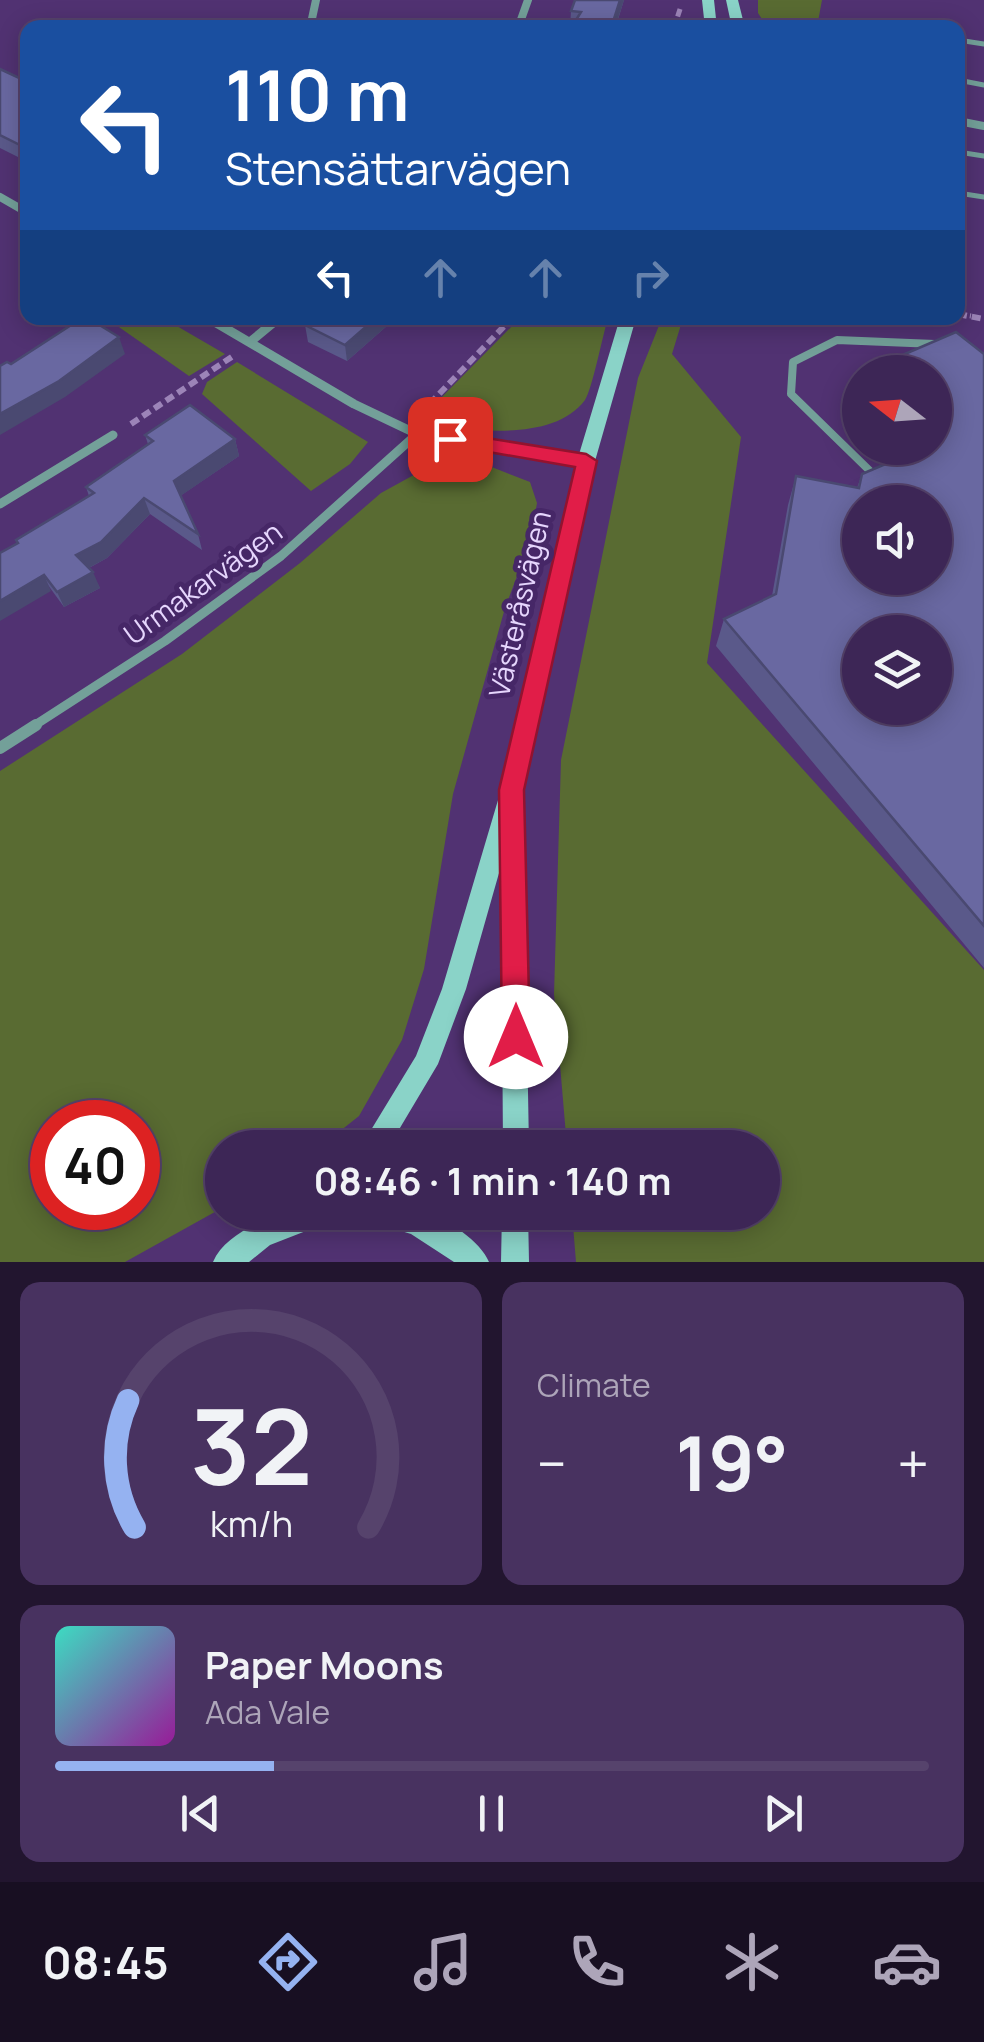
<!DOCTYPE html>
<meta charset="utf-8">
<style>
:root{--surface:#3d2656;--page:#483260;--text:#f1f3f6;--muted:#ada5b9;--line:#56436c;--accent:#95b2f1}
body{margin:0;font-family:Manrope,sans-serif;background:var(--page);color:var(--text);height:100vh;display:flex;flex-direction:column;font-size:38px;white-space:nowrap}
*{box-sizing:border-box;margin:0}
p{font-size:32px;color:var(--muted)}
.icon{flex:none;width:55px;height:55px;fill:none;stroke:currentColor;stroke-width:2;stroke-linecap:round;stroke-linejoin:round}
.map{position:relative;height:1262px;overflow:hidden}
.drawer{display:flex;flex-direction:column;gap:20px;padding:20px;background:#22152f;flex:1}
.drawer>*{flex:none}
.hud{position:absolute;left:20px;top:20px;width:945px;height:305px;border-radius:20px;box-shadow:0 5px 25px #0003,0 0 0 2px var(--line);background:#1a4fa0;color:#fff;overflow:hidden}
.needle{width:65px;rotate:287deg}
.controls{position:absolute;left:842px;top:355px;display:grid;gap:20px}
.controls a{display:grid;place-items:center;width:110px;height:110px;border-radius:50%;background:var(--surface);box-shadow:0 5px 25px #0003,0 0 0 2px var(--line);font-size:50px}
.speed{position:absolute;left:30px;top:1100px;display:flex;gap:20px;font-size:50px;font-weight:700;text-align:center}
.speed>*{display:grid;place-content:center;width:130px;height:130px;border-radius:50%;background:var(--surface);box-shadow:0 5px 25px #0003,0 0 0 2px var(--line);line-height:1}
.speed .limit{border:15px solid #d22;background:#fff;color:#111}
.pin{position:absolute;display:grid;place-items:center;width:85px;height:85px;color:#fff;margin:-42px;border-radius:20px;box-shadow:0 5px 15px #0006}
.me{position:absolute;width:110px;margin:-55px;rotate:0deg;stroke-linejoin:round;filter:drop-shadow(0 0 8px #0008)}
.turn{display:flex;align-items:center;gap:35px;height:210px;padding:0 40px;font-size:45px}
.turn .icon{width:130px;height:130px;stroke-width:2.5}
.turn b{display:block;font-size:70px;line-height:85px}
.lanes{display:flex;align-items:center;height:95px;padding:0 40px;background:#0003;justify-content:center;gap:50px;direction:ltr}
.lanes .off{opacity:.35}
.big{font-size:75px;font-weight:700;line-height:1.1}
.drawer .card{flex:1;display:flex;flex-direction:column;justify-content:center;gap:15px;min-width:0;padding:0 35px;border-radius:20px;background:var(--page)}
.drawer .dial{align-items:center;gap:0}
.dial svg{height:260px;overflow:visible;fill:none;stroke:var(--line);stroke-width:7;stroke-linecap:round;text-anchor:middle}
.dial text{fill:var(--text);stroke:none}
.song{display:flex;align-items:center;gap:30px}
.cover{width:120px;height:120px;border-radius:15px;background:linear-gradient(135deg,hsl(170 70% 55%),hsl(300 70% 35%))}
.played{height:10px;border-radius:5px;background:linear-gradient(90deg,var(--accent) 25%,var(--line) 25%)}
.keys{display:flex;justify-content:space-around;direction:ltr}
.heat{display:flex;justify-content:space-between;align-items:center;font-size:55px;direction:ltr}
.drawer .tiles{flex:1;display:grid;gap:20px;grid-template-columns:1fr 1fr}
.card:last-child{grid-column:span 2}
.trip{position:absolute;left:205px;top:1130px;width:575px;height:100px;border-radius:50px;background:var(--surface);box-shadow:0 5px 25px #0003,0 0 0 2px var(--line);font-weight:700;line-height:100px;text-align:center}
.menu{display:flex;height:160px;justify-content:space-around;align-items:center;background:#180f22;color:var(--muted)}
.menu .icon{width:70px;height:70px}
.menu .on{color:var(--accent)}
.menu b{font-size:45px;color:var(--text)}
.map>svg:first-child{display:block}
.green{fill:#596b32;fill-rule:evenodd}
.lines{fill:none;stroke-linecap:round;stroke-linejoin:round}
.path-far1{stroke:#9c84b8;stroke-width:5;stroke-dasharray:8 4;stroke-linecap:butt}
.path{stroke:#9c84b8;stroke-width:6;stroke-dasharray:9 5;stroke-linecap:butt}
.lane-far1{stroke:#73a099;stroke-width:5}
.lane{stroke:#73a099;stroke-width:8}
.street-far2{stroke:#73a099;stroke-width:8}
.street-far1{stroke:#73a099;stroke-width:9}
.street{stroke:#73a099;stroke-width:12}
.secondary{fill:#8ad3c8;fill-rule:evenodd}
.wall{fill:#5a598a}
.shaded-wall{fill:#4a4971}
.building{fill:#6968a1;stroke:#4a4971;stroke-width:2.5;fill-rule:evenodd}
.route{fill:#e11d48;stroke:#92132f;stroke-width:2.5}
.labels{text-anchor:middle;stroke-width:10;stroke-linejoin:round;paint-order:stroke}
.street-label{font-size:28px;fill:#e6d6fd;stroke:#462767}
</style>
<div class="map">
<svg width="984" height="1262" viewBox="0 0 984 1262">
<rect width="100%" height="100%" fill="#513272"/>
<path class="green" d="M758,0H822L817,27H767L758,13Z
M106,318H163L225,354L189,376Z
M520,318H608C603,334 592,390 585,400C554,442 473,431 429,424L428,416L436,403Z
M662,318H683L672,354L741,437L707,663L984,970V1262H576L572,1213L762,1212V1148L567,1147L554,994L561,760L638,378Z
M237,362L368,442L350,464L311,491L202,394L207,382Z
M454,463L484,464L530,482L537,503L530,542L505,608L453,794L424,969L402,1040L359,1116L320,1147L222,1148V1208L125,1262H0V771L182,654L300,563L381,493L421,471ZM52,1122H138V1208H52Z"/>
<g class="lines">
<path class="path-far1" d="M674,28L681,6
M958,314L971,316"/>
<path class="path" d="M958,314L984,319
M420,414L512,318
M131,424L233,356"/>
<path class="lane-far1" d="M958,40L984,44
M958,80L984,85
M958,152L984,156
M958,193L984,197"/>
<path class="lane" d="M870,471L791,394L793,362L837,340L935,344"/>
<path class="street-far2" d="M310,28L316,0
M518,28L528,0
M958,121L984,126
M0,197L28,213"/>
<path class="street-far1" d="M208,318L354,404L417,434L586,461
M250,342L279,318
M0,504L113,435
M32,727L165,641L281,556L417,434"/>
<path class="street" d="M0,748L36,725"/>
<path class="secondary" d="M702,0H714L717,28H705Z
M726,0H738L745,28H732Z
M620,318H636L595,461L519,805L523,812L529,1148H503L501,866L466,989L438,1064L388,1148H360L416,1056L442,989L501,790L577,461Z
M284,1212H332L329,1222L270,1245L249,1262H213C224,1236 259,1222 284,1212Z
M369,1212C386,1212 409,1209 426,1213C447,1218 481,1242 489,1262H454L411,1234L372,1222Z
M502,1212H528L529,1262H501Z"/>
</g>
<path class="wall" d="M575,0H624L617,23L570,27L571,11Z
M0,69L28,82V162L0,148Z
M314,318H396L347,361L308,342L305,325Z
M984,354V968L716,646L724,619L772,596L788,505L796,476L857,488L862,474L902,457L891,448H935Z
M860,374V420L844,407L854,377Z
M145,435L235,439L239,456L180,496L198,534L202,550L150,514L107,558L89,568L100,588L64,607L18,544L89,496L86,487L148,444Z"/>
<path class="shaded-wall" d="M620,0H624L615,28L613,22Z
M376,318H396L347,361L345,345Z
M119,337L125,354L65,397L0,435V414Z
M235,439L239,456L179,497L174,481Z
M144,498L150,514L107,558L83,571L76,555Z
M93,572L100,588L64,607L57,592Z
M44,575L51,591L0,621V601Z"/>
<path class="building" d="M575,0H620L613,22L620,23L618,28H571L581,12L571,11Z
M0,69L28,82V149L0,135Z
M82,318H88L119,337L59,381L0,414V366L7,362L11,364Z
M314,318H376L345,345L305,325Z
M956,332L984,354V926L724,619L776,594L796,476L859,488L862,474L923,448H935V372H863ZM860,502H935V578H860ZM860,632H935V708H860Z
M190,405L235,439L174,481L198,534L144,498L101,542L76,555L93,572L57,592L44,575L0,601V553L18,543L16,540L94,493L86,487L153,441L145,435Z"/>
<path class="route" d="M450,432L586,454L597,461L524,790L530,1037L526,1047L516,1051L506,1047L502,1037L499,790L575,467L443,444L440,439Z"/>
<g class="labels">
<g class="street-label">
<text transform="translate(203 583) rotate(-36)" y="10">Urmakarvägen</text>
<text transform="translate(520 604) rotate(-77)" y="10">Västeråsvägen</text>
</g>
</g>
</svg>
<div class="controls">
<a><svg class="needle" viewBox="-14 -14 28 28"><path d="M0-13l5 13h-10z" fill="#e53935"/><path d="M0 13l5-13h-10z" fill="#ada5b9"/></svg></a>
<a><svg class="icon" aria-label="sound" viewBox="0 0 24 24"><path d="M4 9h4l5-4v14l-5-4H4zM17 9q2 3 0 6"/></svg></a>
<a><svg class="icon" aria-label="layers" viewBox="0 0 24 24"><path d="M12 4l9 5-9 5-9-5zM3 14l9 5 9-5"/></svg></a>
</div>
<div class="speed"><div class="limit">40</div></div>
<div class="pin" style="left:450px;top:439px;background:#d93025"><svg class="icon" aria-label="arrive" viewBox="0 0 24 24"><path d="M6 21V4h12l-3 4 3 4H6"/></svg></div>
<svg class="me" style="left:516px;top:1037px" viewBox="-20 -20 40 40"><circle r="19" fill="#fff"/><path d="M0-13L10 11 0 6-10 11z" fill="#e11d48"/></svg>
<div class="trip">08:46 · 1 min · 140 m</div>
<div class="hud">
<div class="turn"><svg class="icon" aria-label="left" viewBox="0 0 24 24"><path d="M17 20v-9H6M10 6l-5 5 5 5"/></svg><div><b>110 m</b>Stensättarvägen</div></div>
<div class="lanes"><svg class="icon" aria-label="left" viewBox="0 0 24 24"><path d="M17 20v-9H6M10 6l-5 5 5 5"/></svg><svg class="icon off" aria-label="ahead" viewBox="0 0 24 24"><path d="M12 20V5M6 11l6-6 6 6"/></svg><svg class="icon off" aria-label="ahead" viewBox="0 0 24 24"><path d="M12 20V5M6 11l6-6 6 6"/></svg><svg class="icon off" aria-label="right" viewBox="0 0 24 24"><path d="M7 20v-9h11M14 6l5 5-5 5"/></svg></div>
</div>
</div>
<section class="drawer">
<div class="tiles">
<div class="card dial"><svg viewBox="0 0 100 80">
<path d="M14 69A42 42 0 1 1 86 69"/>
<path d="M14 69A42 42 0 0 1 12 30" stroke="#95b2f1"/>
<text x="50" y="56" font-size="32" font-weight="700">32</text>
<text x="50" y="72" font-size="11">km/h</text>
</svg></div>
<div class="card"><p>Climate</p>
<div class="heat"><a>−</a><b class="big">19°</b><a>+</a></div>
</div>
<div class="card">
<div class="song"><i class="cover"></i><div><b>Paper Moons</b><p>Ada Vale</p></div></div>
<div class="played"></div>
<div class="keys"><svg class="icon" aria-label="previous" viewBox="0 0 24 24"><path d="M18 5L8 12l10 7zM5 5v14"/></svg><svg class="icon" aria-label="pause" viewBox="0 0 24 24"><path d="M8 5v14M16 5v14"/></svg><svg class="icon" aria-label="next" viewBox="0 0 24 24"><path d="M6 5l10 7-10 7zM19 5v14"/></svg></div>
</div>
</div>
</section>
<nav class="menu">
<b>08:45</b>
<svg class="icon on" aria-label="directions" viewBox="0 0 24 24"><path d="M12 3l9 9-9 9-9-9zM9 14v-3h6M13 9l2 2-2 2"/></svg>
<svg class="icon" aria-label="music" viewBox="0 0 24 24"><path d="M9 18V5l10-2v13"/><circle cx="6" cy="18" r="3"/><circle cx="16" cy="16" r="3"/></svg>
<svg class="icon" aria-label="phone" viewBox="0 0 24 24"><path d="M5 4h4l2 5-3 2q2 4 5 5l2-3 5 2v4C11 20 4 13 5 4z"/></svg>
<svg class="icon" aria-label="climate" viewBox="0 0 24 24"><path d="M12 3v18M4 7l16 10M4 17L20 7"/></svg>
<svg class="icon" aria-label="car" viewBox="0 0 24 24"><path d="M5 17H2v-5l4-1 3-4h7l3 4 3 1v5h-3M9 17h6M6 11h13"/><circle cx="7" cy="17" r="2"/><circle cx="17" cy="17" r="2"/></svg>
</nav>
